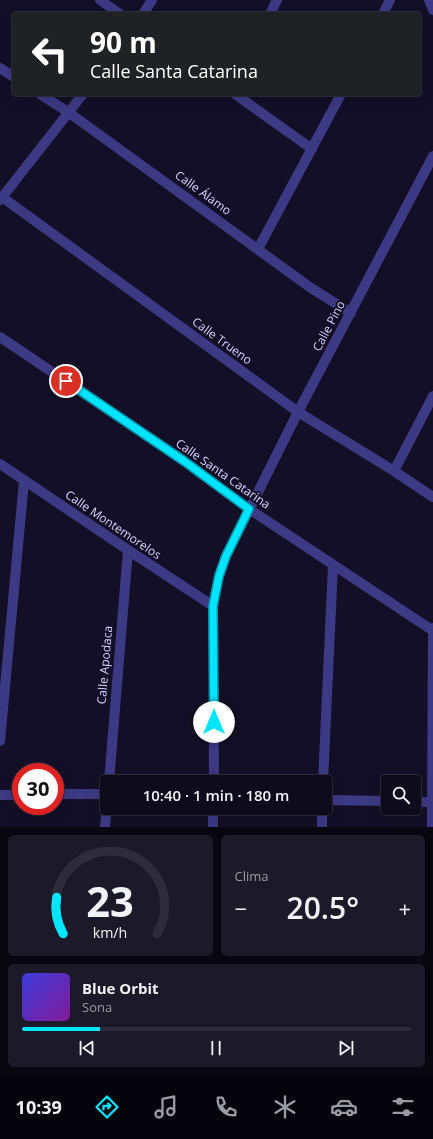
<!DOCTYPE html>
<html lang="es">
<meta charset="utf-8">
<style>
:root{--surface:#0e0b1c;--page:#1c1929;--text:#f1f3f6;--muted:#9b9ba3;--line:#2e2b3b;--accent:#00e5ff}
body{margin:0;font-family:"Open Sans",sans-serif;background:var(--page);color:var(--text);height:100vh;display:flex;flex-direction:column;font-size:15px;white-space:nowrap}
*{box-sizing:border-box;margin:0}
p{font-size:13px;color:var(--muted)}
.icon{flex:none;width:22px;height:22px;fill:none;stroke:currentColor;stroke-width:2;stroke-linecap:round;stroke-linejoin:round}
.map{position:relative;height:827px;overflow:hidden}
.sheet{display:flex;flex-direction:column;gap:8px;padding:8px;background:#08060f;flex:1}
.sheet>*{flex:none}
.guide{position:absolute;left:12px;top:12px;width:409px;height:84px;border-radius:4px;box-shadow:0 4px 16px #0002,0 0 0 1px var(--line);background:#202124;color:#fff;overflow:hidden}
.buttons{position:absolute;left:381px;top:775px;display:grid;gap:8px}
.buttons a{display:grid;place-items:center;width:40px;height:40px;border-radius:4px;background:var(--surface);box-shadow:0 4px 16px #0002,0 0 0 1px var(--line);font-size:20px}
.speed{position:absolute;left:12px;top:763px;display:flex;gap:8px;font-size:20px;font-weight:700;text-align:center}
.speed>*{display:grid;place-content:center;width:52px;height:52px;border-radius:50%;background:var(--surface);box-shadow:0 4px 16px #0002,0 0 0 1px var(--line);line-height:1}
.speed .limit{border:6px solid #d22;background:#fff;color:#111}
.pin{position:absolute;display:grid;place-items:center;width:34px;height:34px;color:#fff;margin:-17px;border:2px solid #fff;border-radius:50%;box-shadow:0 1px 4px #0007}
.me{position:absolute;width:44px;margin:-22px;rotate:0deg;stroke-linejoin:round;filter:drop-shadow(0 0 3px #0008)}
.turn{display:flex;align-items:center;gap:14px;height:84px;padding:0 12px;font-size:18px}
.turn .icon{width:52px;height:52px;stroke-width:2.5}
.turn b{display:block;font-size:28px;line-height:34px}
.big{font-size:30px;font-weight:600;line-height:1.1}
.sheet .widget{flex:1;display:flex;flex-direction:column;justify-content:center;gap:6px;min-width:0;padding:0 14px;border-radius:6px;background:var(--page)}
.sheet .dial{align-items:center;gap:0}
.dial svg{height:104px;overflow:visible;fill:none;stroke:var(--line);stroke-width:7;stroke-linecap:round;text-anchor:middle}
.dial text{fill:var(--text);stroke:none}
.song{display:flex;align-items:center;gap:12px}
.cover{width:48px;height:48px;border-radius:6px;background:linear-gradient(135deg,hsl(240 70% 55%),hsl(290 70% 35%))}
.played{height:4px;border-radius:2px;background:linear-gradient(90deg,var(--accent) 20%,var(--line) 20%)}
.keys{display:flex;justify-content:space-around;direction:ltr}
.heat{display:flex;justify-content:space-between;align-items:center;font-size:22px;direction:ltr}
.sheet .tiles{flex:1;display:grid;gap:8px;grid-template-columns:1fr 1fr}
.widget:last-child{grid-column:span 2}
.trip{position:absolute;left:100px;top:775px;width:232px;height:40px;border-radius:4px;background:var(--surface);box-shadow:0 4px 16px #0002,0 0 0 1px var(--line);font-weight:600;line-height:40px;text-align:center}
.tab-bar{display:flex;height:64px;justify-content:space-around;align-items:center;background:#06040b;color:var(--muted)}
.tab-bar .icon{width:28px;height:28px}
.tab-bar .on{color:var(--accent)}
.tab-bar b{font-size:18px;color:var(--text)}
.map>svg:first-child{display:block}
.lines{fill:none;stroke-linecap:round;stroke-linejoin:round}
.street{stroke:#3d3a85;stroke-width:10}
.route-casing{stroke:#0095a6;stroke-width:10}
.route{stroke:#00e5ff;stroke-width:7}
.labels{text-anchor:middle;stroke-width:4;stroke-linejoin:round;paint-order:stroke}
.street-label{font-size:12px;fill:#d9d4ff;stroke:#130f26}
</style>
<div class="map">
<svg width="433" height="827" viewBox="0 0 433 827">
<rect width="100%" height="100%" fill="#130f26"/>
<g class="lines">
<path class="street" d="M100,0L120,14
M429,0L433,10
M143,14L152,0
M270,14L277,0
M383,14L390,0
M0,68L14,77
M40,94L68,112L311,288L351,313
M235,94L312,149
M2,197L298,412L394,471L433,497
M0,200L83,94
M258,249L341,94
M0,337L184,461L249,509L432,630
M0,464L128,550L213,606
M394,471L433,396
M0,741L24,481
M109,782L128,550
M214,782L213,606L219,576L226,556L298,412L433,156
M323,782L333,565
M55,794H107
M0,795H21
M325,800L388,801
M414,802H433
M105,827L107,806
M213,827V808
M322,827V808
M432,827L433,628"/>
</g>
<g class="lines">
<defs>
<path id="route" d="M66,381L184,461L249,509L226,556L219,576L213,606L214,722"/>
</defs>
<use href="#route" class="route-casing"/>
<use href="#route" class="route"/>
</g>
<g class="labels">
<g class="street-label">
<text transform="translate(203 193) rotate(36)" y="4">Calle Álamo</text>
<text transform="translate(329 326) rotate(-62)" y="4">Calle Pino</text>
<text transform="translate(222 341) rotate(36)" y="4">Calle Trueno</text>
<text transform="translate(223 474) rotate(35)" y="4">Calle Santa Catarina</text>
<text transform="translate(113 525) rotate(34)" y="4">Calle Montemorelos</text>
<text transform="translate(105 665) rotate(-85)" y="4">Calle Apodaca</text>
</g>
</g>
</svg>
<div class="buttons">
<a><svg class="icon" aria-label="search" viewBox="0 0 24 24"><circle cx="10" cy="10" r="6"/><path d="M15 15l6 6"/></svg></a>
</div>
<div class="speed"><div class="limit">30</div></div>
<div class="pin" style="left:66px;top:381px;background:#d93025"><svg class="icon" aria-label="arrive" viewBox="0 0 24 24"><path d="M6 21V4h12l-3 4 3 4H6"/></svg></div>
<svg class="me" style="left:214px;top:722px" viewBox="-20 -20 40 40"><circle r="19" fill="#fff"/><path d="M0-13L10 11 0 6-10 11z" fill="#00e5ff"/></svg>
<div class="trip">10:40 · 1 min · 180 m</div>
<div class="guide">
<div class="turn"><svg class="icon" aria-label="left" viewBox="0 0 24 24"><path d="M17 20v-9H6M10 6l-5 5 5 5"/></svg><div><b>90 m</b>Calle Santa Catarina</div></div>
</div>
</div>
<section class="sheet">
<div class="tiles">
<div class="widget dial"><svg viewBox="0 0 100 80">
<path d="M14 69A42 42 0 1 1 86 69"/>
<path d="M14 69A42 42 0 0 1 9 41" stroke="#00e5ff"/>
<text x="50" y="56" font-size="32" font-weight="700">23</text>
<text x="50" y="72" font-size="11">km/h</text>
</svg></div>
<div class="widget"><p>Clima</p>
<div class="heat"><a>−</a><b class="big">20.5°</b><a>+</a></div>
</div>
<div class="widget">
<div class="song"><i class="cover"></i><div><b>Blue Orbit</b><p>Sona</p></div></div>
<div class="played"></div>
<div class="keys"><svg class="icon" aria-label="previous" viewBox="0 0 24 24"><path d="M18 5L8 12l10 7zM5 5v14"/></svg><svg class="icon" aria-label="pause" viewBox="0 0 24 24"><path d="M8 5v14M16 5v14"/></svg><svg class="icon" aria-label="next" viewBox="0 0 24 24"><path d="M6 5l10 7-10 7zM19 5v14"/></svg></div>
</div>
</div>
</section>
<nav class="tab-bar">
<b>10:39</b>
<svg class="icon on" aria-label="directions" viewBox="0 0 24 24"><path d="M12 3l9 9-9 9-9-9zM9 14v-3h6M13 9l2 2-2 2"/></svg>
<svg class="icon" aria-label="music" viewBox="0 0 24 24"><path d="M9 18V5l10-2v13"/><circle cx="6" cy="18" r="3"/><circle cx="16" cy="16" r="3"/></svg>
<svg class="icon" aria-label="phone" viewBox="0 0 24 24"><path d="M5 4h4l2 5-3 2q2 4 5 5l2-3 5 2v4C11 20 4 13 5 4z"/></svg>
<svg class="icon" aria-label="climate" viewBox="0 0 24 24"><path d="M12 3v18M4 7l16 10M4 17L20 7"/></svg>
<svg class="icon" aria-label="car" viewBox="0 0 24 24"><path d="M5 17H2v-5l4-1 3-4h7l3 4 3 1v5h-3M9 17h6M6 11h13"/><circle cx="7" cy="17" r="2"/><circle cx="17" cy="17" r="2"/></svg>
<svg class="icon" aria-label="filters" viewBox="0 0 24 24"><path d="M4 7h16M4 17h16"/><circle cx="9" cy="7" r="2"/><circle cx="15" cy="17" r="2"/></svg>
</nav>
